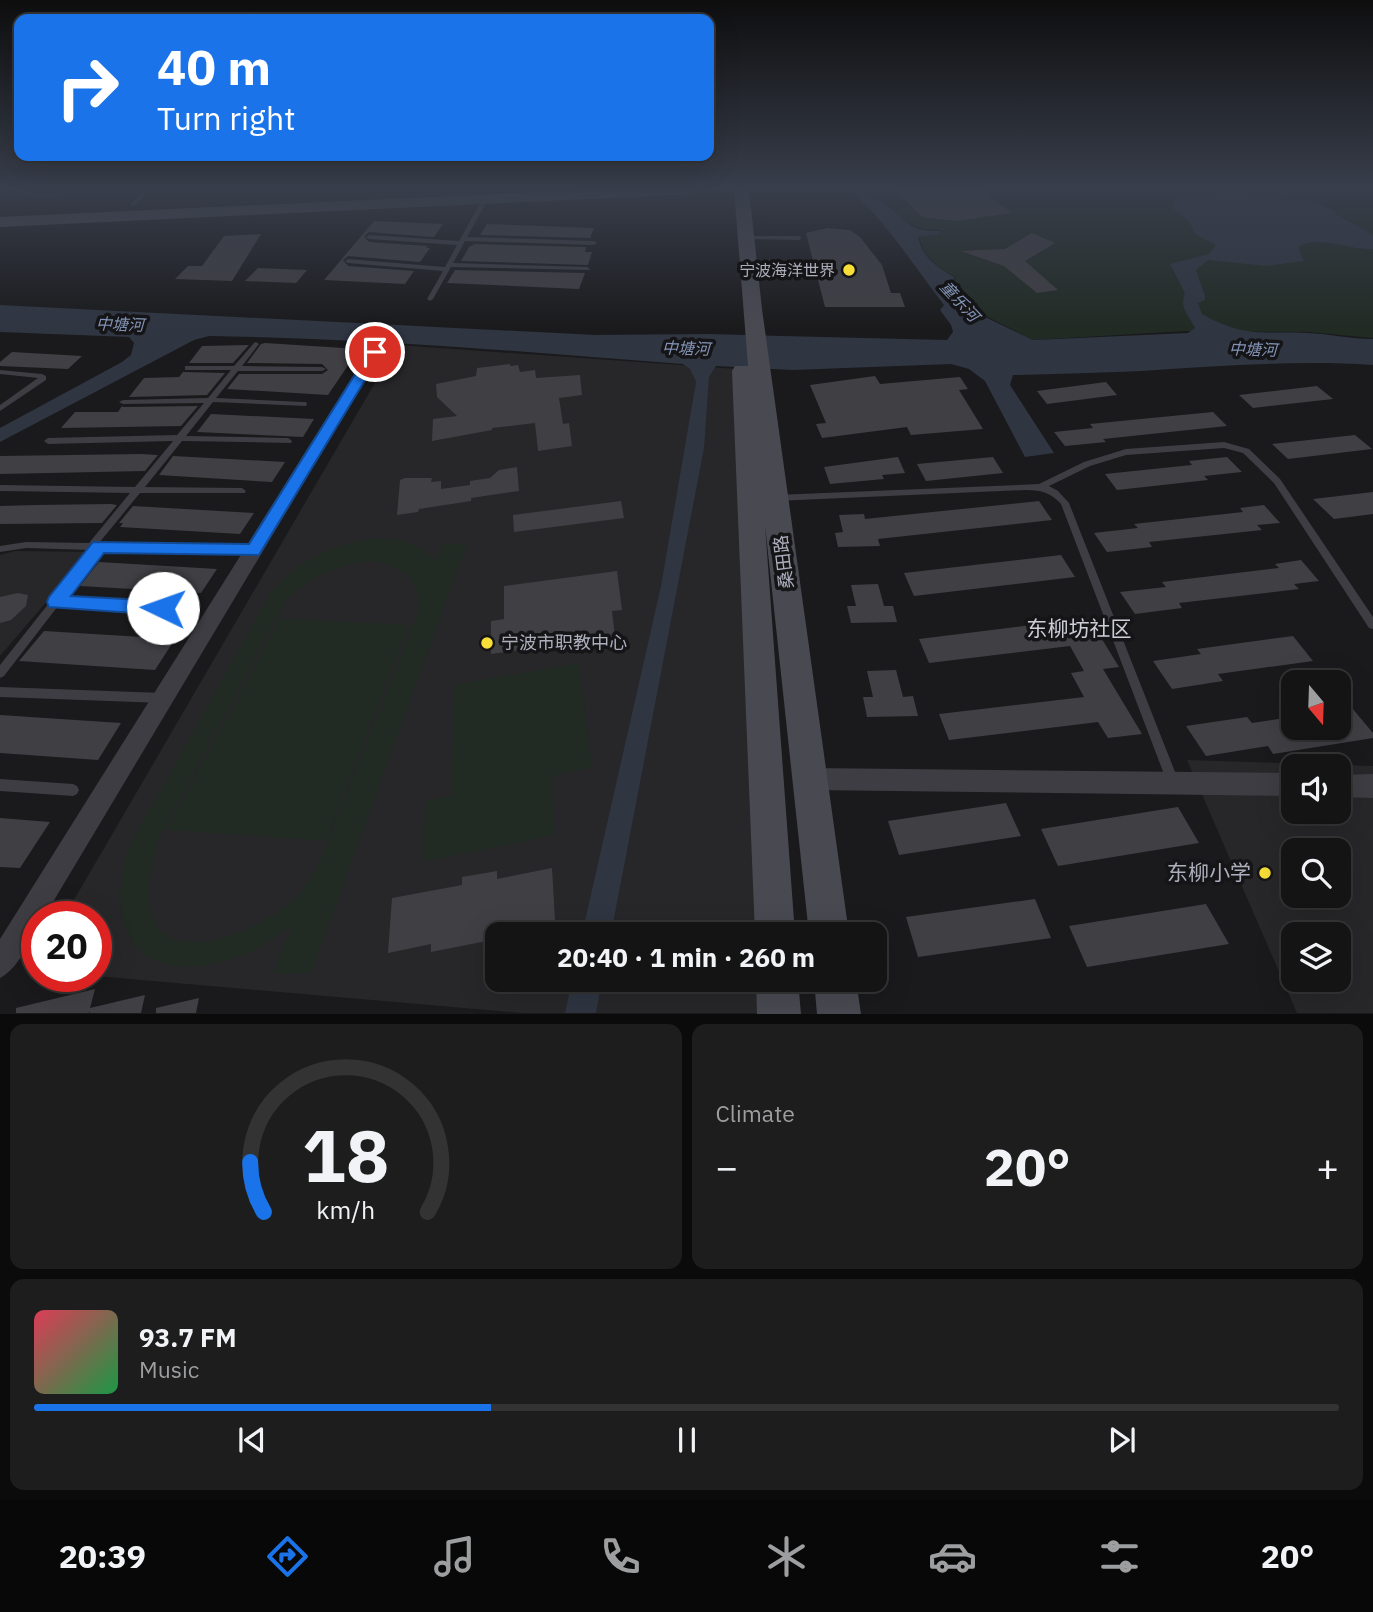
<!DOCTYPE html>
<meta charset="utf-8">
<style>
:root{--surface:#141415;--page:#1d1d1e;--text:#f1f3f6;--muted:#9d9ea0;--line:#333334;--accent:#1a73e8}
body{margin:0;font-family:"IBM Plex Sans","Noto Sans SC",sans-serif;background:var(--page);color:var(--text);height:100vh;display:flex;flex-direction:column;font-size:26px;white-space:nowrap}
*{box-sizing:border-box;margin:0}
p{font-size:23px;color:var(--muted)}
.icon{flex:none;width:38px;height:38px;fill:none;stroke:currentColor;stroke-width:2;stroke-linecap:round;stroke-linejoin:round}
.map{position:relative;height:1014px;overflow:hidden}
.sheet{display:flex;flex-direction:column;gap:10px;padding:10px;background:#0b0b0c;flex:1}
.sheet>*{flex:none}
.guide{position:absolute;left:14px;top:14px;width:700px;height:147px;border-radius:14px;box-shadow:0 7px 28px #0002,0 0 0 2px var(--line);background:#1a73e8;color:#fff;overflow:hidden}
.needle{width:46px;rotate:161deg}
.fabs{position:absolute;left:1281px;top:670px;display:grid;gap:14px}
.fabs a{display:grid;place-items:center;width:70px;height:70px;border-radius:14px;background:var(--surface);box-shadow:0 7px 28px #0002,0 0 0 2px var(--line);font-size:35px}
.speed{position:absolute;left:21px;top:901px;display:flex;gap:14px;font-size:35px;font-weight:700;text-align:center}
.speed>*{display:grid;place-content:center;width:91px;height:91px;border-radius:50%;background:var(--surface);box-shadow:0 7px 28px #0002,0 0 0 2px var(--line);line-height:1}
.speed .limit{border:10px solid #d22;background:#fff;color:#111}
.pin{position:absolute;display:grid;place-items:center;width:60px;height:60px;color:#fff;margin:-30px;border:4px solid #fff;border-radius:50%;box-shadow:0 2px 7px #0007}
.me{position:absolute;width:77px;margin:-38px;rotate:273deg;stroke-linejoin:round;filter:drop-shadow(0 0 5px #0008)}
.turn{display:flex;align-items:center;gap:24px;height:147px;padding:0 28px;font-size:32px}
.turn .icon{width:91px;height:91px;stroke-width:2.5}
.turn b{display:block;font-size:49px;line-height:60px}
.big{font-size:52px;font-weight:700;line-height:1.1}
.sheet .widget{flex:1;display:flex;flex-direction:column;justify-content:center;gap:10px;min-width:0;padding:0 24px;border-radius:14px;background:var(--page)}
.sheet .dial{align-items:center;gap:0}
.dial svg{height:182px;overflow:visible;fill:none;stroke:var(--line);stroke-width:7;stroke-linecap:round;text-anchor:middle}
.dial text{fill:var(--text);stroke:none}
.song{display:flex;align-items:center;gap:21px}
.cover{width:84px;height:84px;border-radius:10px;background:linear-gradient(135deg,hsl(350 70% 55%),hsl(140 70% 35%))}
.played{height:7px;border-radius:4px;background:linear-gradient(90deg,var(--accent) 35%,var(--line) 35%)}
.keys{display:flex;justify-content:space-around;direction:ltr}
.heat{display:flex;justify-content:space-between;align-items:center;font-size:38px;direction:ltr}
.sheet .tiles{flex:1;display:grid;gap:10px;grid-template-columns:1fr 1fr}
.widget:last-child{grid-column:span 2}
.trip{position:absolute;left:485px;top:922px;width:402px;height:70px;border-radius:14px;background:var(--surface);box-shadow:0 7px 28px #0002,0 0 0 2px var(--line);font-weight:700;line-height:70px;text-align:center}
.dock{display:flex;height:112px;justify-content:space-around;align-items:center;background:#080808;color:var(--muted)}
.dock .icon{width:49px;height:49px}
.dock .selected{color:var(--accent)}
.dock b{font-size:32px;color:var(--text)}
.map>svg:first-child{display:block}
.built{fill:#272629;fill-rule:evenodd}
.green{fill:#212b24;fill-rule:evenodd}
.water{fill:#2f3541}
.building{fill:#403f44}
.lines{fill:none;stroke-linecap:round;stroke-linejoin:round}
.lane{fill:#3d3d43;fill-rule:evenodd}
.street{fill:#3d3d43;fill-rule:evenodd}
.secondary{fill:#494952;fill-rule:evenodd}
.route{fill:#1a73e8;stroke:#114b97;stroke-width:2}
.poi-dot{fill:#f7df37;stroke:#151517;stroke-width:2.5}
.labels{text-anchor:middle;stroke-width:7;stroke-linejoin:round;paint-order:stroke}
.far-poi-label{font-size:16px;fill:#acaebc;stroke:#151517;text-anchor:end}
.far-water-label{font-size:16px;font-style:italic;fill:#8394b7;stroke:#151517}
.street-label{font-size:18px;fill:#acaebc;stroke:#151517}
.poi-label{font-size:18px;fill:#acaebc;stroke:#151517;text-anchor:start}
.quarter-label{font-size:21px;fill:#cdced8;stroke:#151517}
.near-poi-label{font-size:21px;fill:#acaebc;stroke:#151517;text-anchor:end}
</style>
<div class="map">
<svg width="1373" height="1014" viewBox="0 0 1373 1014">
<rect width="100%" height="100%" fill="#1a1a1c"/>
<path class="built" d="M0,189H227L0,199Z
M397,345L737,369L764,934H497V980H766L768,1013H522L96,976V917H64Z
M15,551L89,552L0,656V555Z
M1187,760L1373,766V1013H1297ZM1293,766H1339V812H1293ZM1293,850H1339V896H1293ZM1293,934H1339V980H1293Z"/>
<path class="green" d="M871,189H1373V338L1309,332L1186,331L1033,340L984,315L956,289L955,277C938,267 924,258 919,237L941,234V230L923,229L904,221L885,201L869,195Z
M377,538C402,539 418,542 436,561L442,543L467,544L311,974L273,973L292,925C278,935 263,948 247,954C150,992 97,943 130,844L271,592C300,560 333,542 377,538ZM372,561C402,567 421,579 418,611L318,865C311,877 303,890 293,900C267,924 191,962 160,929C141,908 151,865 158,841L285,602C310,576 336,565 372,561Z
M280,618L409,625L326,841L166,830Z
M579,663L592,768L551,776L555,835L423,862L425,801L452,795L453,685Z"/>
<path class="water" d="M849,189H867L866,195C873,199 881,200 887,205C907,221 909,232 940,231V234L918,237C922,257 937,267 954,277L955,289L983,316L1033,340L1188,333L1195,328C1189,315 1179,309 1185,293L1170,264L1209,254L1216,245L1195,234L1189,221L1172,208L1174,200L1181,193L1208,194L1216,189H1247V193L1255,196L1318,202L1322,206L1335,211L1337,215L1373,235V249C1349,251 1320,234 1298,247L1304,261L1266,266L1208,260L1196,270L1205,296V300L1198,303L1202,314C1244,338 1263,331 1308,333C1329,334 1351,339 1373,339V365C1296,360 1219,366 1142,371C1099,373 1056,374 1013,375L1010,385L1054,453L1025,457L985,381L969,369L951,364L793,370L716,366L709,377L704,448L611,934H582L661,586L696,382L690,369L683,364C525,352 367,338 209,336L194,340L0,442V428L122,362L131,355L134,343L129,337L0,332V305L596,335L707,334L947,340L953,332L951,325L940,310L944,305C913,265 887,222 849,189Z
M572,980H602L596,1013H565Z"/>
<path class="building" d="M894,189H980L1012,213L955,221L922,217Z
M374,221L443,224L434,237L369,232L364,236L369,242L428,246L426,248H430L420,262L348,256L343,260L348,266L414,271L405,284L324,280Z
M487,224L594,228L590,238L480,235Z
M827,228L850,230L860,237L882,265L891,293H900L905,307H825L806,233Z
M1032,233L1055,243L1025,261L1058,290L1037,293L1004,266L961,251L1005,249Z
M261,234L232,281L175,279L188,266H202L224,236Z
M475,244L586,247L585,252H592L588,265L461,261L469,247Z
M258,268L307,270L296,283L245,281Z
M455,270L585,273L579,289L447,283Z
M261,344L265,343L359,349L328,395L227,389L239,374H322L328,370L322,364L247,363Z
M249,345L233,363H189L202,346Z
M12,352L82,356L68,369L0,366V362Z
M510,364V366L518,365L520,372L535,370L536,378L580,375L582,395L559,398L563,424L569,423L572,446L538,451L535,423L492,428V430L432,441L433,419L457,416L437,397L436,384L476,376L477,368Z
M183,372L225,373L207,395L129,397L144,378L179,377Z
M875,376L880,384L960,377L968,389L959,390L983,429L911,435L907,427L822,438L816,424L826,423L810,385Z
M1106,382L1117,395L1047,404L1037,391Z
M1317,386L1333,399L1253,408L1239,395Z
M122,406L123,407L198,406L181,426L61,428L75,412H118Z
M1213,412L1227,426L1103,439L1106,442L1065,446L1054,432L1093,428L1090,424Z
M211,414L314,419L303,437L197,432Z
M1355,435L1372,449L1288,459L1272,444Z
M141,454L158,455L145,471L0,474V456Z
M173,456L285,462L272,482L159,475Z
M898,457L905,473L882,475L884,479L830,484L824,467Z
M993,457L1003,473L926,481L917,464Z
M1227,457L1242,472L1204,476L1208,480L1117,490L1105,474L1192,465L1189,461Z
M517,467L519,491L471,498V501L419,509L418,512L397,515L400,480L405,478H432L431,482L441,481V489L470,485V481L490,478L499,470Z
M1373,492V514L1334,519L1313,499Z
M621,501L624,518L514,532L513,515Z
M1039,501L1052,520L878,539L880,546L838,547L835,533L843,532L839,515L864,514L865,519Z
M36,505L111,504L117,505L102,523L0,524V506Z
M1264,505L1280,523L1257,525L1262,530L1149,542L1152,547L1107,552L1094,533L1138,528L1134,524L1243,512L1240,508Z
M133,506L254,513L240,534L120,527L123,523H119Z
M1061,555L1075,577L914,596L904,573Z
M1301,560L1319,581L1294,584L1299,589L1179,603L1182,608L1135,614L1120,592L1166,587L1162,582L1279,568L1275,564Z
M99,562L217,569L201,593L80,586Z
M617,571L622,610L612,611L615,637L491,654V621L504,619V586Z
M878,584L884,606H893L897,622L851,623L847,606H856L851,585Z
M18,593L28,595L26,606L11,620L0,623V597Z
M1089,618L1119,667L1103,669L1142,734L1108,738L1098,722L949,740L939,714L1084,697L1071,673L1084,671L1070,646L929,663L919,639Z
M44,631L175,639L155,670L19,661Z
M1293,636L1313,661L1218,674L1223,681L1172,689L1153,661L1201,654L1197,649Z
M896,670L903,697L913,696L918,716L867,717L863,697H873L867,671Z
M1352,708L1373,733V738L1273,754L1268,746L1206,756L1186,726L1247,717L1252,723L1293,717V728H1339V710Z
M0,715L121,723L98,760L0,753Z
M1006,803L1021,836L899,855L888,821Z
M1178,807L1199,843L1058,866L1041,829Z
M0,818L50,822L20,868L0,867Z
M552,868L555,920L525,926L526,934H497V939L431,952V944L388,953L392,898L462,885V877L497,871V879Z
M1035,899L1051,938L918,957L906,917Z
M1206,904L1229,944L1087,967L1069,926Z
M95,989L90,1008L145,995L141,1013H90L89,1011V1013H16V1008Z
M199,998L196,1013H156V1008Z"/>
<g class="lines">
<path class="lane" d="M146,189H151L135,206H131V204Z
M486,196L489,198L467,237L594,241L597,243L594,245L465,241L453,263L587,267L590,269L589,270L451,267L433,299L430,301L427,299L443,271L348,263L345,261L348,259L445,267L457,245L369,239L366,237L369,235L459,241L483,198Z
M746,236H799L802,238L799,240L744,239V237Z
M256,342L259,344L242,366L322,367L326,369L322,371H238L216,398L303,402H306L307,404L306,406L213,402L186,436L288,438L292,441L291,443L182,441L145,487L242,488L246,491L245,493H140L99,543L253,547L256,549L258,551L256,553L101,550L64,598L189,605L192,606L194,609L192,612L189,613L58,606L4,676L0,678V665L91,550L26,548L0,552V546L26,542L89,543L130,493L0,491V485L135,487L173,441L48,444L44,441L48,438L177,435L204,403L123,404L119,402L123,400L208,398L231,370H185V366H234L254,343Z
M0,370L42,374L46,376V380L0,411V405L38,378L0,374Z
M1224,442L1249,449L1280,479L1373,617V629L1369,628L1274,483L1243,453L1224,448L1126,455L1090,466L1049,486L1058,491L1069,503L1179,782L1177,786L1173,788L1169,786L1167,782L1061,504C1051,493 1042,490 1026,490L776,501L772,498L776,495L1039,484L1084,462L1126,449Z
M0,687L163,693L167,695L168,698L167,701L163,703L0,697Z
M0,779L73,784L77,786L79,790L77,794L73,796L0,791Z"/>
<path class="street" d="M375,348L382,352L44,917H37C37,935 16,971 0,978V939L368,352Z
M810,768L1293,773V796L810,790L802,787L798,779L802,771Z
M1373,774V798L1339,797V775Z"/>
<path class="secondary" d="M602,189H699L691,194L0,227V217Z
M734,189H749L762,309L849,934H809L765,525L795,934H755L732,371L735,366H748Z
M756,980H798L801,1014H757Z
M814,980H856L861,1014H817Z"/>
</g>
<linearGradient id="sky" x2="0" y2="1"><stop stop-color="#0e0e0f"/><stop offset="0.57" stop-color="#383e4b"/><stop offset="1" stop-color="#383e4b" stop-opacity="0"/></linearGradient>
<rect width="1373" height="330" fill="url(#sky)"/>
<path class="route" d="M375,348L382,352L259,555L104,553L71,596L163,601L169,603L172,608L169,613L163,615L49,607L47,602L49,597L93,542L249,544L369,352Z"/>
<g class="poi-dot">
<circle cx="849" cy="270" r="7"/>
<circle cx="487" cy="643" r="7"/>
<circle cx="1265" cy="873" r="7"/>
</g>
<g class="labels">
<g class="far-poi-label">
<text x="835" y="276">宁波海洋世界</text>
</g>
<g class="far-water-label">
<text transform="translate(960 301) rotate(47)" y="6">童乐河</text>
<text transform="translate(120 324) rotate(2)" y="6">中塘河</text>
<text transform="translate(686 348) rotate(2)" y="6">中塘河</text>
<text transform="translate(1253 349) rotate(2)" y="6">中塘河</text>
</g>
<g class="street-label">
<text transform="translate(784 562) rotate(-97)" y="6">桑田路</text>
</g>
<g class="poi-label">
<text x="501" y="649">宁波市职教中心</text>
</g>
<g class="quarter-label">
<text x="1079" y="636">东柳坊社区</text>
</g>
<g class="near-poi-label">
<text x="1251" y="880">东柳小学</text>
</g>
</g>
</svg>
<div class="fabs">
<a><svg class="needle" viewBox="-14 -14 28 28"><path d="M0-13l5 13h-10z" fill="#e53935"/><path d="M0 13l5-13h-10z" fill="#9d9ea0"/></svg></a>
<a><svg class="icon" aria-label="sound" viewBox="0 0 24 24"><path d="M4 9h4l5-4v14l-5-4H4zM17 9q2 3 0 6"/></svg></a>
<a><svg class="icon" aria-label="search" viewBox="0 0 24 24"><circle cx="10" cy="10" r="6"/><path d="M15 15l6 6"/></svg></a>
<a><svg class="icon" aria-label="layers" viewBox="0 0 24 24"><path d="M12 4l9 5-9 5-9-5zM3 14l9 5 9-5"/></svg></a>
</div>
<div class="speed"><div class="limit">20</div></div>
<div class="pin" style="left:375px;top:352px;background:#d93025"><svg class="icon" aria-label="arrive" viewBox="0 0 24 24"><path d="M6 21V4h12l-3 4 3 4H6"/></svg></div>
<svg class="me" style="left:163px;top:608px" viewBox="-20 -20 40 40"><circle r="19" fill="#fff"/><path d="M0-13L10 11 0 6-10 11z" fill="#1a73e8"/></svg>
<div class="trip">20:40 · 1 min · 260 m</div>
<div class="guide">
<div class="turn"><svg class="icon" aria-label="right" viewBox="0 0 24 24"><path d="M7 20v-9h11M14 6l5 5-5 5"/></svg><div><b>40 m</b>Turn right</div></div>
</div>
</div>
<section class="sheet">
<div class="tiles">
<div class="widget dial"><svg viewBox="0 0 100 80">
<path d="M14 69A42 42 0 1 1 86 69"/>
<path d="M14 69A42 42 0 0 1 8 47" stroke="#1a73e8"/>
<text x="50" y="56" font-size="32" font-weight="700">18</text>
<text x="50" y="72" font-size="11">km/h</text>
</svg></div>
<div class="widget"><p>Climate</p>
<div class="heat"><a>−</a><b class="big">20°</b><a>+</a></div>
</div>
<div class="widget">
<div class="song"><i class="cover"></i><div><b>93.7 FM</b><p>Music</p></div></div>
<div class="played"></div>
<div class="keys"><svg class="icon" aria-label="previous" viewBox="0 0 24 24"><path d="M18 5L8 12l10 7zM5 5v14"/></svg><svg class="icon" aria-label="pause" viewBox="0 0 24 24"><path d="M8 5v14M16 5v14"/></svg><svg class="icon" aria-label="next" viewBox="0 0 24 24"><path d="M6 5l10 7-10 7zM19 5v14"/></svg></div>
</div>
</div>
</section>
<nav class="dock">
<b>20:39</b>
<svg class="icon selected" aria-label="directions" viewBox="0 0 24 24"><path d="M12 3l9 9-9 9-9-9zM9 14v-3h6M13 9l2 2-2 2"/></svg>
<svg class="icon" aria-label="music" viewBox="0 0 24 24"><path d="M9 18V5l10-2v13"/><circle cx="6" cy="18" r="3"/><circle cx="16" cy="16" r="3"/></svg>
<svg class="icon" aria-label="phone" viewBox="0 0 24 24"><path d="M5 4h4l2 5-3 2q2 4 5 5l2-3 5 2v4C11 20 4 13 5 4z"/></svg>
<svg class="icon" aria-label="climate" viewBox="0 0 24 24"><path d="M12 3v18M4 7l16 10M4 17L20 7"/></svg>
<svg class="icon" aria-label="car" viewBox="0 0 24 24"><path d="M5 17H2v-5l4-1 3-4h7l3 4 3 1v5h-3M9 17h6M6 11h13"/><circle cx="7" cy="17" r="2"/><circle cx="17" cy="17" r="2"/></svg>
<svg class="icon" aria-label="filters" viewBox="0 0 24 24"><path d="M4 7h16M4 17h16"/><circle cx="9" cy="7" r="2"/><circle cx="15" cy="17" r="2"/></svg>
<b>20°</b>
</nav>
